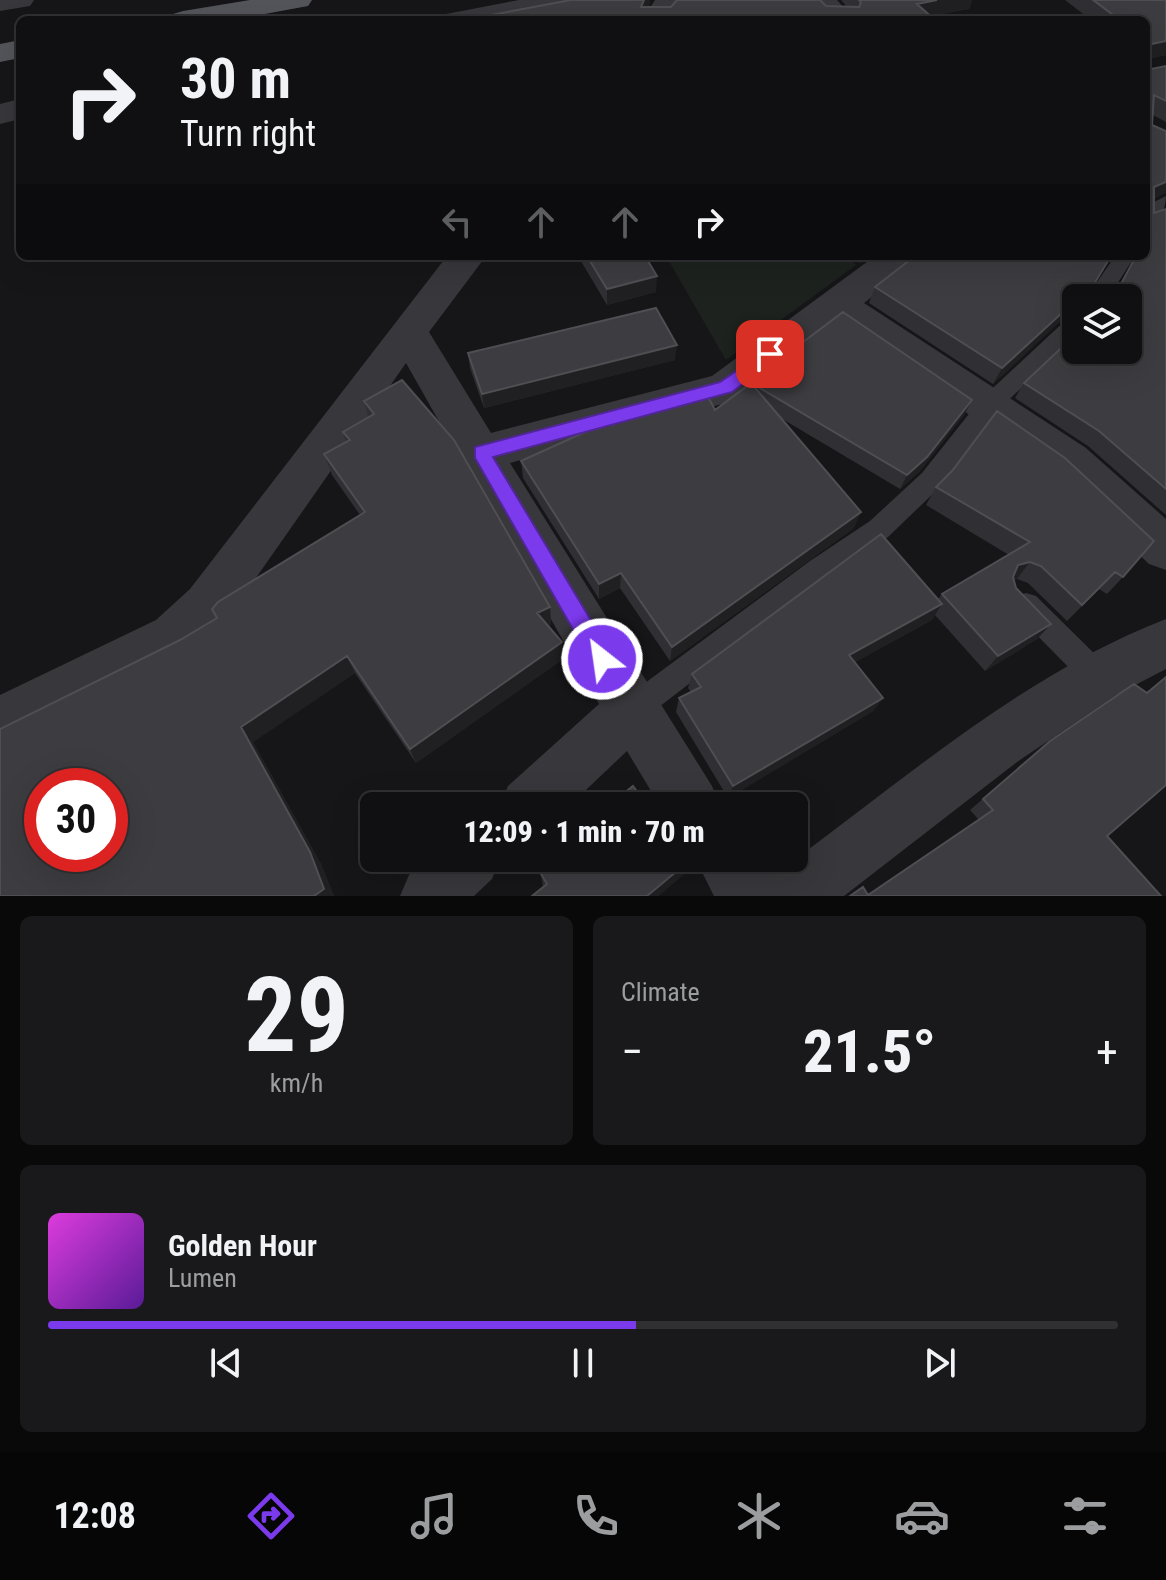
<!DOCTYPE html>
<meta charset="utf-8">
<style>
:root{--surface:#101012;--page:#19191b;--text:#f1f3f6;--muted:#9c9d9f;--line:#303032;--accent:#7c3aed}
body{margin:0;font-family:"Roboto Condensed",sans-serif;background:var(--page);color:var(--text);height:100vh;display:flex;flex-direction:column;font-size:30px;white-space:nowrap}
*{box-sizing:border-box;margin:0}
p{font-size:26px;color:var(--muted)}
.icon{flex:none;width:44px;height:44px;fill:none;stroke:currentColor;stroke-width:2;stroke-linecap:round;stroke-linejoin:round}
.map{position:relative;height:896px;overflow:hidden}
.drawer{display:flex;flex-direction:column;gap:20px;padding:20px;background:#09090a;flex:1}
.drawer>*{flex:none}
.banner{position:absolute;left:16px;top:16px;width:1134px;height:244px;border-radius:12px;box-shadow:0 8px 32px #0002,0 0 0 2px var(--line);background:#101012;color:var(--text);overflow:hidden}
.controls{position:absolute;left:1062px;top:284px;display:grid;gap:16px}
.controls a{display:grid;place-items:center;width:80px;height:80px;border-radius:12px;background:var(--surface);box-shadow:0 8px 32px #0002,0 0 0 2px var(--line);font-size:40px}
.speed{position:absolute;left:24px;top:768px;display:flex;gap:16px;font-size:40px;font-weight:700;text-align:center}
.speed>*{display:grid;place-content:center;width:104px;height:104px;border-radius:50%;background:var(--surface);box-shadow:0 8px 32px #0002,0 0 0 2px var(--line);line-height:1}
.speed .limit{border:12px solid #d22;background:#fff;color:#111}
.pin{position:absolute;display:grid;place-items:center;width:68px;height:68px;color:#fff;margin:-34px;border-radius:16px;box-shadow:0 4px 12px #0006}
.me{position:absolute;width:88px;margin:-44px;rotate:330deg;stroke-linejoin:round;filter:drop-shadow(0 0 6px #0008)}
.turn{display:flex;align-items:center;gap:28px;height:168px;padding:0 32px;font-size:36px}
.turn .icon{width:104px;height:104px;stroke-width:2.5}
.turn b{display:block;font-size:56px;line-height:68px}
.lanes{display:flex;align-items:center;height:76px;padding:0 32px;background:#0003;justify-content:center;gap:40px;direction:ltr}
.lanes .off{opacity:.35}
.big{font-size:60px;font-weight:800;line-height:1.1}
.drawer .card{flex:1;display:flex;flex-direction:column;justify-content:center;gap:12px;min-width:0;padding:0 28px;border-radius:12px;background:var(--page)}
.drawer .dial{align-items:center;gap:0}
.dial b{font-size:104px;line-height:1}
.song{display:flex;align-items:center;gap:24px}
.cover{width:96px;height:96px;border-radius:12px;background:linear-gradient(135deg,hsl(300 70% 55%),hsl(270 70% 35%))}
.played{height:8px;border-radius:4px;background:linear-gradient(90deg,var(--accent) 55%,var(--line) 55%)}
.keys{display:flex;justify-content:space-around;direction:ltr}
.heat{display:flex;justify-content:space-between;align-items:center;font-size:44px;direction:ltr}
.drawer .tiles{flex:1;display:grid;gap:20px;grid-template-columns:1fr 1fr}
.card:last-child{grid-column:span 2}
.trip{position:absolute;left:360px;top:792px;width:448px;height:80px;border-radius:12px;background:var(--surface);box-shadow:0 8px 32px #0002,0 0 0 2px var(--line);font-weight:800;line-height:80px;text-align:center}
.dock{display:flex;height:128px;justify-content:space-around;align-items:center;background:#060607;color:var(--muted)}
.dock .icon{width:56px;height:56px}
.dock .on{color:var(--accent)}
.dock b{font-size:36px;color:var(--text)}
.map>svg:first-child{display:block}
.green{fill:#1d221e}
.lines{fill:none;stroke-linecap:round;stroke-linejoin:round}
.service{fill:#38383c;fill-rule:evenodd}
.minor{fill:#38383c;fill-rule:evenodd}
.primary{fill:#54555b;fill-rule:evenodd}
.wall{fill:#302f33}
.shaded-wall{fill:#202022}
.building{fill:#3d3d41;stroke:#4e4e53;stroke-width:2;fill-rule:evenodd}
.route{fill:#7c3aed;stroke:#51269a;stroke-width:2}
</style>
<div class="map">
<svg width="1166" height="896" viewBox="0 0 1166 896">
<rect width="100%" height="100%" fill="#161618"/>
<path class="green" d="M666,256H849L856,265L726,360Z"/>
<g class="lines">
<path class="service" d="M1166,196C1166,208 1159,224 1146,227V206Z
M1115,256H1135L1108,298H1086Z
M1076,315V336L996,412L940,487L888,537L828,577L642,720L632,724L622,720L617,710L622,700L810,561L870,521L922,473L980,400L1068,318Z
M1026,593L1036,596L1108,667L1112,677L1108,687L1098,691L1088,687L1016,614L1012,605L1016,596Z"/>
<path class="minor" d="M0,0H34L30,6L0,11Z
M519,0H579L575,6L502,20H442L446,14Z
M655,0H683L670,20H642Z
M807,0H837L855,20H825Z
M20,99V119L0,124V104Z
M447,256H486L429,332L491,433L712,376L875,256H919L913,265L864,303L1086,448L1166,519V570L1149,564L1054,474L838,323L740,399L510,463L712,786L720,806H660L627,751L569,806H500L508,786L599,704L406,363L226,621L192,654L0,749V695L156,620L190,589Z
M1166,619V669L1116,695L1017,762L844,896H714L695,858H758L767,871L797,858C913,772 1029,672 1166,619Z
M427,858H500L492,879L474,896H400L409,875Z"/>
<path class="primary" d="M250,0H312L308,6L232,20H169L173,14L183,11Z
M20,40V58L0,62V44Z"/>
</g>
<path class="wall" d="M841,0H972L969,9L930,16L464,20L650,2L648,7H847Z
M1065,0H1166V55L1146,59V20H1091Z
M1166,66V122L1153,115L1152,125L1154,213L1166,209V207V515L1088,446L1015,398L1024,383L1128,298H1076V313L1066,316L993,384L869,303L875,287L1120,284L1136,256H1146V70Z
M578,256H645L656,292L607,305Z
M854,256H871L860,263Z
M794,349L972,400L964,415L920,471L900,489L779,417L854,528L670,661L620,588L599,599L523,478L521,461L715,410L752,386L793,354Z
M468,353L675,360L484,408L470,368Z
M364,401L550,607L551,625L548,626L563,659L416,763L355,673L253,742L321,864L334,896H0L180,640L217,618L360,515L332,475L324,454L346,442L343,432L368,417Z
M952,471L1123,577L1107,594L1099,589L1067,621L1028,583L1017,579L1014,580L1016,588L1051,624L1037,639L985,671L935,615L932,620L855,662L883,698L873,711L728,798L676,712L679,698L691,692L688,688L692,674L938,599L942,594L1009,555L926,505L936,487Z
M1166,677L1107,836L868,895L979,820L970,810L1050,741L1147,692Z
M689,861L684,874L658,896H532L543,887L541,874Z"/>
<path class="shaded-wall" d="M644,0H650V2L641,20V7Z
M937,0H972L969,9L912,19L917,4Z
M1166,41V55L1146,59V56L1152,44Z
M1166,182V193L1146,203L1154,187Z
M862,256H871L860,263Z
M657,276L656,292L607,305V289Z
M1076,300V313L1066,316L993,384L1002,368Z
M677,345L675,360L484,408L482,394Z
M972,400L964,415L920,471L900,489L907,475Z
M861,512L854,528L670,661L672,647Z
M1030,562L1017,579L1005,582L1018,565Z
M621,573L620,588L599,599V584Z
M942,604L932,620L841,670L849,655Z
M550,607L551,625L539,631L537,613Z
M1051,624L1037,639L985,671L998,656Z
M562,642L563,659L416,763L410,749Z
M347,656L355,673L253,742L321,864L334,896H314L241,727Z
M883,698L873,711L728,798L733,786Z
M689,861L684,874L658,896H647Z"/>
<path class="building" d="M571,0H644L641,7H671L677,0H820L826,6L859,7L861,2L859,0H937L917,4L935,20H464Z
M1093,0H1166V41L1152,44L1146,39V20H1120Z
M1166,66V101L1154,95L1152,125L1166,131V182L1154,187V213L1166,209V489L1099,431L1024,383L1076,334V350H1128V298H1087V297L1076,298V300L1002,368L875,287L915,256H1111L1094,284H1121L1136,256H1146L1147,238H1146V70Z
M587,256H645L657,276L607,289Z
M656,308L677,345L482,394L468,353Z
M843,312L972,400L927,457L907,475L753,384L797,351L794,349Z
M402,380L454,440L550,607L537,613L562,642L410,749L347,656L241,727L310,852L324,889L314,896H0V729L180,640L217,618L212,609L218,602L365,512L324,454L350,440L343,432L374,414L364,401ZM42,786H110V854H42Z
M751,383L861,512L672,647L621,573L599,584L521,461L607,422L707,395L715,410Z
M997,411L1065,458L1154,541L1123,577L1115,572L1082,605L1041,566L1030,562L1018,565L1013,577L1016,588L1051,624L998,656L942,594L1030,542L936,487L952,471Z
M881,534L942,604L849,655L883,698L733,786L679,698L701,687L692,674Z
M1166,677V785L1107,836L1161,896H850L863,887L868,895L993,810L983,799L1050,741L1134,684L1147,693Z
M633,786L648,806H608Z
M561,858H687L689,861L647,896H532L547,884L541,874Z"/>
<path class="route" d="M770,348L779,354L776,359L732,392L493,457L610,652L613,659L610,666L602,669L594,666L475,458V447L720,382Z"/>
</svg>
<div class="controls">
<a><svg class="icon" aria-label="layers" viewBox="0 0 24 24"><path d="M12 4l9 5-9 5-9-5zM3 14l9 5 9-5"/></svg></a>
</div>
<div class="speed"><div class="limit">30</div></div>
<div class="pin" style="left:770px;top:354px;background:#d93025"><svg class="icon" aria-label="arrive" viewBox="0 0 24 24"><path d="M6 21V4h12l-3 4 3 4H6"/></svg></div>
<svg class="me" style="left:602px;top:659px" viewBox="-20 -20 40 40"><circle r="17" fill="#7c3aed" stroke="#fff" stroke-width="3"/><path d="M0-11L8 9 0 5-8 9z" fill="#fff"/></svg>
<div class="trip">12:09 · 1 min · 70 m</div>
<div class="banner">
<div class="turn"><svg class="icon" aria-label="right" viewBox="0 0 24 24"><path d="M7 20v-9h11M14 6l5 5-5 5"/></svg><div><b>30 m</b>Turn right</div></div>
<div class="lanes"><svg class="icon off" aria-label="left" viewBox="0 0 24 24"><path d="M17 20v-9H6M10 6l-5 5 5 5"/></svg><svg class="icon off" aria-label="ahead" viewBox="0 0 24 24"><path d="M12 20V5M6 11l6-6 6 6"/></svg><svg class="icon off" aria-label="ahead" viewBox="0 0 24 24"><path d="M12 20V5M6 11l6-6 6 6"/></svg><svg class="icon" aria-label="right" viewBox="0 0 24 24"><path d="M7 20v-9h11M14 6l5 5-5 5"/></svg></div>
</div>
</div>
<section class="drawer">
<div class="tiles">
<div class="card dial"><b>29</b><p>km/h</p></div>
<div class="card"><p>Climate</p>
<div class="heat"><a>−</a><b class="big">21.5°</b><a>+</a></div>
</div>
<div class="card">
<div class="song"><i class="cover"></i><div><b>Golden Hour</b><p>Lumen</p></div></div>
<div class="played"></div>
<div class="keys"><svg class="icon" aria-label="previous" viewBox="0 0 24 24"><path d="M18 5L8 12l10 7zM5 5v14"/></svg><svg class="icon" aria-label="pause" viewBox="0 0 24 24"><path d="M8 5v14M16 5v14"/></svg><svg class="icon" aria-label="next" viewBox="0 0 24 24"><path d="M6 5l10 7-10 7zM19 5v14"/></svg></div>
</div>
</div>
</section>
<nav class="dock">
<b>12:08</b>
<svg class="icon on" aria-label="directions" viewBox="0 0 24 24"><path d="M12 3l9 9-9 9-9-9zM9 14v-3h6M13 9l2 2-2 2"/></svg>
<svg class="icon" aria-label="music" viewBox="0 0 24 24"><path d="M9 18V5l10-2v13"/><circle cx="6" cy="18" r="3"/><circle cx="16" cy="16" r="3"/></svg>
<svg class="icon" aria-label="phone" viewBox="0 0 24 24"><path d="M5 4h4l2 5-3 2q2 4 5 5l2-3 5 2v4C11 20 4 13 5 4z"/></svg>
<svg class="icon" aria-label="climate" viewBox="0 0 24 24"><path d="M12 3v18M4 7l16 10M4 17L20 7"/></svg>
<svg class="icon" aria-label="car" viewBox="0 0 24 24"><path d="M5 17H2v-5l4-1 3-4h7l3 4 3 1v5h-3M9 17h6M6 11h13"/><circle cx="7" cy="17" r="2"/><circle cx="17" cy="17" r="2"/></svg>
<svg class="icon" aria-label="filters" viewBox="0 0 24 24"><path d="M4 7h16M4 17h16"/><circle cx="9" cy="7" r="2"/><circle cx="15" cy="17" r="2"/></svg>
</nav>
